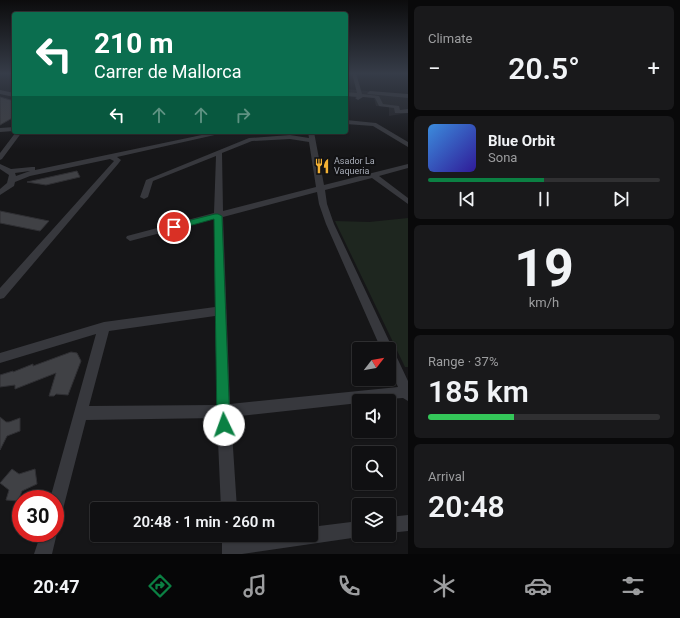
<!DOCTYPE html>
<meta charset="utf-8">
<style>
:root{--surface:#101012;--page:#19191b;--text:#f1f3f6;--muted:#9c9d9f;--line:#303032;--accent:#0b8043}
body{margin:0;font-family:Roboto,sans-serif;background:var(--page);color:var(--text);height:100vh;display:flex;flex-direction:column;font-size:15px;white-space:nowrap}
*{box-sizing:border-box;margin:0}
p{font-size:13px;color:var(--muted)}
.icon{flex:none;width:22px;height:22px;fill:none;stroke:currentColor;stroke-width:2;stroke-linecap:round;stroke-linejoin:round}
.map{position:relative;flex:1;overflow:hidden}
.drawer{display:flex;flex-direction:column;gap:6px;padding:6px;background:#09090a;width:272px}
.drawer>*{flex:none}
.guide{position:absolute;left:12px;top:12px;width:336px;height:122px;border-radius:4px;box-shadow:0 1px 3px #0004,0 0 0 1px var(--line);background:#0b6e4f;color:#fff;overflow:hidden}
.needle{width:26px;rotate:59deg}
.tools{position:absolute;left:352px;top:342px;display:grid;gap:8px}
.tools a{display:grid;place-items:center;width:44px;height:44px;border-radius:4px;background:var(--surface);box-shadow:0 1px 3px #0004,0 0 0 1px var(--line);font-size:20px}
.speed{position:absolute;left:12px;top:490px;display:flex;gap:8px;font-size:20px;font-weight:700;text-align:center}
.speed>*{display:grid;place-content:center;width:52px;height:52px;border-radius:50%;background:var(--surface);box-shadow:0 1px 3px #0004,0 0 0 1px var(--line);line-height:1}
.speed .limit{border:6px solid #d22;background:#fff;color:#111}
.pin{position:absolute;display:grid;place-items:center;width:34px;height:34px;color:#fff;margin:-17px;border:2px solid #fff;border-radius:50%;box-shadow:0 1px 4px #0007}
.me{position:absolute;width:44px;margin:-22px;rotate:357deg;stroke-linejoin:round;filter:drop-shadow(0 0 3px #0008)}
.turn{display:flex;align-items:center;gap:14px;height:84px;padding:0 16px;font-size:18px}
.turn .icon{width:52px;height:52px;stroke-width:2.5}
.turn b{display:block;font-size:28px;line-height:34px}
.lanes{display:flex;align-items:center;height:38px;padding:0 16px;background:#0003;justify-content:center;gap:20px;direction:ltr}
.lanes .off{opacity:.35}
.big{font-size:30px;font-weight:600;line-height:1.1}
.drawer .tile{flex:1;display:flex;flex-direction:column;justify-content:center;gap:6px;min-width:0;padding:0 14px;border-radius:6px;background:var(--page)}
.drawer .dial{align-items:center;gap:0}
.dial b{font-size:52px;line-height:1}
.song{display:flex;align-items:center;gap:12px}
.cover{width:48px;height:48px;border-radius:6px;background:linear-gradient(135deg,hsl(210 70% 55%),hsl(250 70% 35%))}
.played{height:4px;border-radius:2px;background:linear-gradient(90deg,var(--accent) 50%,var(--line) 50%)}
.keys{display:flex;justify-content:space-around;direction:ltr}
.heat{display:flex;justify-content:space-between;align-items:center;font-size:22px;direction:ltr}
.charge{height:6px;border-radius:3px;background:linear-gradient(90deg,#34c759 37%,var(--line) 0)}
.trip{position:absolute;left:90px;top:502px;width:228px;height:40px;border-radius:4px;background:var(--surface);box-shadow:0 1px 3px #0004,0 0 0 1px var(--line);font-weight:600;line-height:40px;text-align:center}
.tabs{display:flex;height:64px;justify-content:space-around;align-items:center;background:#060607;color:var(--muted)}
.tabs .icon{width:28px;height:28px}
.tabs .selected{color:var(--accent)}
.tabs b{font-size:18px;color:var(--text)}
main{display:flex;flex:1;min-height:0}
.map>svg:first-child{display:block}
.built{fill:#222225}
.green{fill:#1e261f}
.building{fill:#404145;stroke:#303034}
.lines{fill:none;stroke-linecap:round;stroke-linejoin:round}
.minor{fill:#37383d;fill-rule:evenodd}
.route{fill:#0b8043;stroke:#07532c}
.labels{text-anchor:middle;stroke-width:4;stroke-linejoin:round;paint-order:stroke}
.far-poi-label{font-size:9px;fill:#a8adb8;stroke:#111113;text-anchor:start}
</style>
<main>
<div class="map">
<svg width="408" height="554" viewBox="0 0 408 554">
<rect width="100%" height="100%" fill="#161618"/>
<path class="built" d="M346,89L408,95V113L389,116V107L376,106L374,98L346,95Z"/>
<path class="green" d="M408,218V367H405L335,221L369,222Z"/>
<path class="building" d="M0,97L14,101V117L0,125Z
M77,171L80,177L46,185L27,182Z
M0,211L49,221L40,231L0,223Z
M71,352L77,353L81,361L68,395L56,394L54,396H49L56,373L15,389V385L0,387V375L13,371V372L33,364V366Z
M0,417L6,422H9L20,418V431L7,436L0,450Z
M12,469L19,474L35,469L37,484L22,491L18,501L6,500L9,490L0,483Z"/>
<g class="lines">
<path class="minor" d="M352,73H356L362,94L379,96L383,104L399,106L400,110L408,109V113H395L394,108L379,106L375,98L363,97L358,100L355,98L357,97L346,96V92L357,93Z
M0,90L14,93V97L0,94Z
M370,91L408,94V98L368,94L367,93Z
M346,120L376,123L408,142V147L373,126L346,124Z
M14,127V131L0,132V128Z
M16,132H22L2,159L0,160V153Z
M216,132H228L117,157L121,160L118,164L4,298L0,299V288L114,161L110,159L30,176L15,182L14,186L0,195V189L7,183L9,175L0,169V164L11,169L32,167H35V170ZM30,171L16,176L15,173Z
M308,132H314L324,185L408,164V168L379,176L408,198V204L372,178L325,190L327,204L334,224L408,381V401L403,398L359,401V403L231,417L237,509H221L217,418L86,420L63,509L61,515L55,517V499H50L96,334L0,363V353L104,322L215,307L214,219L130,241L126,238L127,236L214,213L216,156L153,181L148,197L144,199L140,197L146,180L249,138L290,135L309,138ZM290,139L309,142L316,187L223,211L222,153L252,141ZM317,192L319,204L326,224L381,349H389V367L398,387L230,404L223,217ZM215,316L217,405L89,406L109,331Z
M408,515V531L389,533V517Z
M359,521V535H365L359,537L242,554H222V535H238L239,537L256,535H311V527Z
M55,527L57,533L52,554H34L41,533H55Z"/>
</g>
<linearGradient id="sky" x2="0" y2="1"><stop stop-color="#0c0c0d"/><stop offset="0.49" stop-color="#363c48"/><stop offset="1" stop-color="#363c48" stop-opacity="0"/></linearGradient>
<rect width="408" height="150" fill="url(#sky)"/>
<path class="route" d="M215,214H218L222,216L230,425L228,429L224,431L219,429L217,425L214,219L174,230L170,227L171,225Z"/>
<defs>
<symbol id="restaurant-bare" viewBox="-9 -9 18 18"><path d="M-5-6h1v4h1v-4h1v4h1v-4h1v5L-1.5 .5V6h-2V.5L-5-1ZM5-6V6H3V1.5H1.5Q1.5-4 5-6Z" fill="#f2b134" stroke="#111113" stroke-width="2.5" paint-order="stroke"/></symbol>
</defs>
<g fill-rule="evenodd">
<use href="#restaurant-bare" x="311" y="155" width="22" height="22"/>
</g>
<g class="labels">
<g class="far-poi-label">
<text x="334" y="164">Asador La<tspan x="334" dy="10">Vaqueria</tspan></text>
</g>
</g>
</svg>
<div class="tools">
<a><svg class="needle" viewBox="-14 -14 28 28"><path d="M0-13l5 13h-10z" fill="#e53935"/><path d="M0 13l5-13h-10z" fill="#9c9d9f"/></svg></a>
<a><svg class="icon" aria-label="sound" viewBox="0 0 24 24"><path d="M4 9h4l5-4v14l-5-4H4zM17 9q2 3 0 6"/></svg></a>
<a><svg class="icon" aria-label="search" viewBox="0 0 24 24"><circle cx="10" cy="10" r="6"/><path d="M15 15l6 6"/></svg></a>
<a><svg class="icon" aria-label="layers" viewBox="0 0 24 24"><path d="M12 4l9 5-9 5-9-5zM3 14l9 5 9-5"/></svg></a>
</div>
<div class="speed"><div class="limit">30</div></div>
<div class="pin" style="left:174px;top:227px;background:#d93025"><svg class="icon" aria-label="arrive" viewBox="0 0 24 24"><path d="M6 21V4h12l-3 4 3 4H6"/></svg></div>
<svg class="me" style="left:224px;top:425px" viewBox="-20 -20 40 40"><circle r="19" fill="#fff"/><path d="M0-13L10 11 0 6-10 11z" fill="#0b8043"/></svg>
<div class="trip">20:48 · 1 min · 260 m</div>
<div class="guide">
<div class="turn"><svg class="icon" aria-label="left" viewBox="0 0 24 24"><path d="M17 20v-9H6M10 6l-5 5 5 5"/></svg><div><b>210 m</b>Carrer de Mallorca</div></div>
<div class="lanes"><svg class="icon" aria-label="left" viewBox="0 0 24 24"><path d="M17 20v-9H6M10 6l-5 5 5 5"/></svg><svg class="icon off" aria-label="ahead" viewBox="0 0 24 24"><path d="M12 20V5M6 11l6-6 6 6"/></svg><svg class="icon off" aria-label="ahead" viewBox="0 0 24 24"><path d="M12 20V5M6 11l6-6 6 6"/></svg><svg class="icon off" aria-label="right" viewBox="0 0 24 24"><path d="M7 20v-9h11M14 6l5 5-5 5"/></svg></div>
</div>
</div>
<section class="drawer">
<div class="tile"><p>Climate</p>
<div class="heat"><a>−</a><b class="big">20.5°</b><a>+</a></div>
</div>
<div class="tile">
<div class="song"><i class="cover"></i><div><b>Blue Orbit</b><p>Sona</p></div></div>
<div class="played"></div>
<div class="keys"><svg class="icon" aria-label="previous" viewBox="0 0 24 24"><path d="M18 5L8 12l10 7zM5 5v14"/></svg><svg class="icon" aria-label="pause" viewBox="0 0 24 24"><path d="M8 5v14M16 5v14"/></svg><svg class="icon" aria-label="next" viewBox="0 0 24 24"><path d="M6 5l10 7-10 7zM19 5v14"/></svg></div>
</div>
<div class="tile dial"><b>19</b><p>km/h</p></div>
<div class="tile"><p>Range · 37%</p><b class="big">185 km</b><div class="charge"></div></div>
<div class="tile"><p>Arrival</p><b class="big">20:48</b></div>
</section>
</main>
<nav class="tabs">
<b>20:47</b>
<svg class="icon selected" aria-label="directions" viewBox="0 0 24 24"><path d="M12 3l9 9-9 9-9-9zM9 14v-3h6M13 9l2 2-2 2"/></svg>
<svg class="icon" aria-label="music" viewBox="0 0 24 24"><path d="M9 18V5l10-2v13"/><circle cx="6" cy="18" r="3"/><circle cx="16" cy="16" r="3"/></svg>
<svg class="icon" aria-label="phone" viewBox="0 0 24 24"><path d="M5 4h4l2 5-3 2q2 4 5 5l2-3 5 2v4C11 20 4 13 5 4z"/></svg>
<svg class="icon" aria-label="climate" viewBox="0 0 24 24"><path d="M12 3v18M4 7l16 10M4 17L20 7"/></svg>
<svg class="icon" aria-label="car" viewBox="0 0 24 24"><path d="M5 17H2v-5l4-1 3-4h7l3 4 3 1v5h-3M9 17h6M6 11h13"/><circle cx="7" cy="17" r="2"/><circle cx="17" cy="17" r="2"/></svg>
<svg class="icon" aria-label="filters" viewBox="0 0 24 24"><path d="M4 7h16M4 17h16"/><circle cx="9" cy="7" r="2"/><circle cx="15" cy="17" r="2"/></svg>
</nav>
